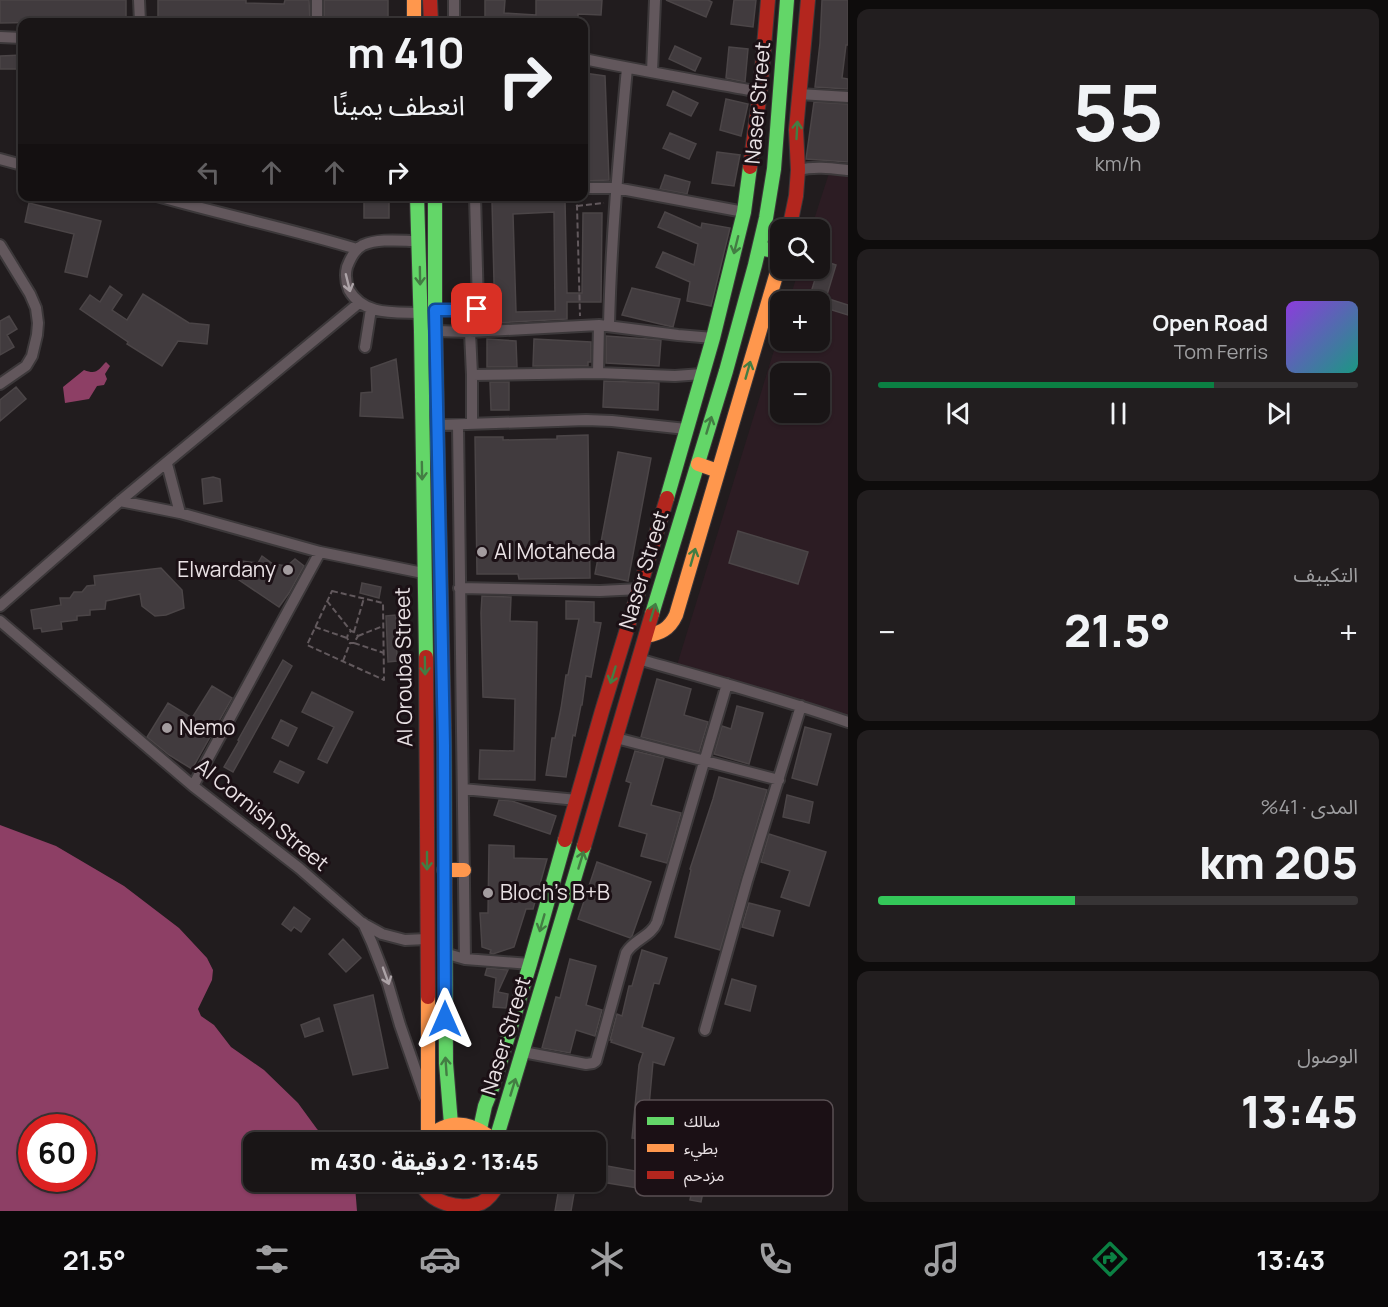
<!DOCTYPE html>
<html lang="ar">
<meta charset="utf-8">
<style>
:root{--surface:#191516;--page:#221e1f;--text:#f1f3f6;--muted:#9f9fa1;--line:#373435;--accent:#0b8043}
body{margin:0;font-family:Manrope,"Noto Sans Arabic",sans-serif;background:var(--page);color:var(--text);direction:rtl;height:100vh;display:flex;flex-direction:column;font-size:22px;white-space:nowrap}
*{box-sizing:border-box;margin:0}
p{font-size:20px;color:var(--muted)}
.icon{flex:none;width:33px;height:33px;fill:none;stroke:currentColor;stroke-width:2;stroke-linecap:round;stroke-linejoin:round}
.map{position:relative;flex:1;overflow:hidden;direction:ltr}
.drawer{display:flex;flex-direction:column;gap:9px;padding:9px;background:#0e0c0c;width:540px}
.drawer>*{flex:none}
.top-card{position:absolute;left:18px;top:18px;width:570px;height:183px;border-radius:12px;box-shadow:0 2px 4px #0004,0 0 0 2px var(--line);direction:rtl;background:#191516;color:var(--text);overflow:hidden}
.tools{position:absolute;left:770px;top:219px;display:grid;gap:12px}
.tools a{display:grid;place-items:center;width:60px;height:60px;border-radius:12px;background:var(--surface);box-shadow:0 2px 4px #0004,0 0 0 2px var(--line);font-size:30px}
.speed{position:absolute;left:18px;top:1114px;display:flex;gap:12px;font-size:30px;font-weight:700;text-align:center}
.speed>*{display:grid;place-content:center;width:78px;height:78px;border-radius:50%;background:var(--surface);box-shadow:0 2px 4px #0004,0 0 0 2px var(--line);line-height:1}
.speed .limit{border:9px solid #d22;background:#fff;color:#111}
.pin{position:absolute;display:grid;place-items:center;width:51px;height:51px;color:#fff;margin:-26px;border-radius:12px;box-shadow:0 3px 9px #0006}
.me{position:absolute;width:66px;margin:-33px;rotate:0deg;stroke-linejoin:round;filter:drop-shadow(0 0 4px #0008)}
.turn{display:flex;align-items:center;gap:21px;height:126px;padding:0 24px;font-size:27px}
.turn .icon{width:78px;height:78px;stroke-width:2.5}
.turn b{display:block;font-size:42px;line-height:51px}
.lanes{display:flex;align-items:center;height:57px;padding:0 24px;background:#0003;justify-content:center;gap:30px;direction:ltr}
.lanes .off{opacity:.35}
.big{font-size:45px;font-weight:800;line-height:1.1}
.drawer .card{flex:1;display:flex;flex-direction:column;justify-content:center;gap:9px;min-width:0;padding:0 21px;border-radius:12px;background:var(--page)}
.drawer .dial{align-items:center;gap:0}
.dial b{font-size:78px;line-height:1}
.song{display:flex;align-items:center;gap:18px}
.cover{width:72px;height:72px;border-radius:9px;background:linear-gradient(135deg,hsl(270 70% 55%),hsl(170 70% 35%))}
.played{height:6px;border-radius:3px;background:linear-gradient(90deg,var(--accent) 70%,var(--line) 70%)}
.keys{display:flex;justify-content:space-around;direction:ltr}
.heat{display:flex;justify-content:space-between;align-items:center;font-size:33px;direction:ltr}
.charge{height:9px;border-radius:4px;background:linear-gradient(90deg,#34c759 41%,var(--line) 0)}
.trip{position:absolute;left:243px;top:1132px;width:363px;height:60px;border-radius:12px;background:var(--surface);box-shadow:0 2px 4px #0004,0 0 0 2px var(--line);font-weight:800;line-height:60px;text-align:center;direction:rtl}
.tabs{display:flex;height:96px;justify-content:space-around;align-items:center;background:#0a0809;color:var(--muted)}
.tabs .icon{width:42px;height:42px}
.tabs .selected{color:var(--accent)}
.tabs b{font-size:27px;color:var(--text)}
main{display:flex;flex:1;min-height:0}
.map>svg:first-child{display:block}
.built{fill:#2c1c23;fill-rule:evenodd}
.water{fill:#8d3f65;fill-rule:evenodd}
.building{fill:#413b3e;stroke:#4b4547;stroke-width:1.5;fill-rule:evenodd}
.lines{fill:none;stroke-linecap:round;stroke-linejoin:round}
.street-casing{stroke:#3c383a;stroke-width:14}
.fast-casing{stroke:#3c383a;stroke-width:16}
.slow-casing{stroke:#3c383a;stroke-width:16}
.jam-casing{stroke:#3c383a;stroke-width:16}
.path{stroke:#62595d;stroke-width:2;stroke-dasharray:6 3;stroke-linecap:butt}
.street{stroke:#62575c;stroke-width:10}
.fast{stroke:#63d668;stroke-width:14}
.slow{stroke:#ff974d;stroke-width:14}
.jam{stroke:#b3261e;stroke-width:14}
.oneway{stroke:#437d43}
.oneway2{stroke:#aca3a7}
.route-casing{stroke:#114b97;stroke-width:15}
.route{stroke:#1a73e8;stroke-width:10}
.poi-dot{fill:#a39c9f;stroke:#1b1015;stroke-width:2}
.labels{text-anchor:middle;stroke-width:6;stroke-linejoin:round;paint-order:stroke}
.street-label{font-size:21px;fill:#e9e1e4;stroke:#1b1015}
.poi-label{font-size:21px;fill:#e9e1e4;stroke:#1b1015;text-anchor:start}
.key{fill:#1b1015;stroke:#594f53;stroke-width:1.5}
.key-label{font-size:16px;fill:#e9e1e4}
</style>
<main>
<section class="drawer">
<div class="card dial"><b>55</b><p>km/h</p></div>
<div class="card">
<div class="song"><i class="cover"></i><div><b>Open Road</b><p>Tom Ferris</p></div></div>
<div class="played"></div>
<div class="keys"><svg class="icon" aria-label="previous" viewBox="0 0 24 24"><path d="M18 5L8 12l10 7zM5 5v14"/></svg><svg class="icon" aria-label="pause" viewBox="0 0 24 24"><path d="M8 5v14M16 5v14"/></svg><svg class="icon" aria-label="next" viewBox="0 0 24 24"><path d="M6 5l10 7-10 7zM19 5v14"/></svg></div>
</div>
<div class="card"><p>التكييف</p>
<div class="heat"><a>−</a><b class="big">21.5°</b><a>+</a></div>
</div>
<div class="card"><p>المدى · 41%</p><b class="big">205 km</b><div class="charge"></div></div>
<div class="card"><p>الوصول</p><b class="big">13:45</b></div>
</section>
<div class="map">
<svg width="848" height="1211" viewBox="0 0 848 1211">
<rect width="100%" height="100%" fill="#211c1e"/>
<path class="built" d="M830,170L848,176V718L677,665L780,331V340H819V302L789,301L799,269L819,268V230L811,229ZM780,374H819V412H780Z"/>
<path class="water" d="M106,362L110,366L105,374L107,379L104,385L97,386L89,399L65,403L63,387L84,370C97,375 98,370 106,362Z
M0,825L56,846L124,886L179,928L207,958L213,970L212,980L198,1009L201,1016L214,1025L231,1047L264,1070L298,1103L317,1129L331,1143H254V1182H353L355,1186L357,1211H0ZM32,1128H82V1179H32Z"/>
<path class="building" d="M0,0H126V19L55,18V22L0,23Z
M158,0H246V3L284,4L285,0H309L310,22L158,21Z
M324,0H388V22H324Z
M485,0H505L504,13L536,15V0H602L601,15L578,14V22H485Z
M666,0H708L712,2L706,17Z
M734,0H756L753,27L731,24Z
M822,0H848V45H846L842,78L848,79V89L815,87L820,43Z
M675,46L701,58L695,71L669,59Z
M729,47L748,49L745,82L726,78Z
M22,55V69H0V56Z
M584,73L605,76L609,180L584,181Z
M673,91L698,103L691,116L667,105Z
M726,99L748,104L741,136L720,130Z
M814,102L848,104V162L806,159Z
M670,133L696,144L689,159L663,148Z
M717,152L740,155L734,186L712,183Z
M665,175L690,182L687,194L660,189Z
M364,196H389V218H364Z
M565,200L567,293H582L583,213H602L601,302H567V319L495,323L492,201ZM554,212L555,311L516,312L513,214Z
M29,203L101,221L87,277L65,272L74,234L25,222Z
M665,212L701,228L702,223L730,228L711,306L687,301L690,282L656,267L663,252L694,265L698,244L658,227Z
M821,260L836,265L826,298L848,305V315L819,306V302H808Z
M110,286L122,295L112,310L127,320L143,294L189,323L209,325L207,344L178,341L162,366L127,344L128,342L80,309L90,295L100,302Z
M632,288L680,299L673,327L622,315Z
M9,316L17,329L7,335L14,347L0,355V321Z
M606,336L661,340L659,366L606,363Z
M487,339L516,341L517,367H487Z
M534,339L591,342V362H588V366H533Z
M396,359L403,418L360,416L361,393L372,392L371,368Z
M604,381L659,383L658,410L603,407Z
M490,382H509V410H491Z
M16,387L26,399L0,421V400Z
M588,435L590,578L519,579L518,574H477L475,437H503V440L557,439V436Z
M618,452L651,458L628,581L595,574Z
M213,477L220,479L222,501L204,504L202,479Z
M738,531L808,552L798,584L729,563Z
M262,556L273,564L287,566L295,559L304,566L289,593L279,607L239,580L243,577L237,568L241,561L258,563Z
M161,568L182,590L184,608L166,615L155,616L142,606L140,594L106,601L105,609L90,610V615L77,616V620L61,622L62,629L42,632L41,628L34,629L31,610L61,605L60,598H70L74,592H82L87,586L95,585L94,576Z
M362,583L381,587L379,598L360,593Z
M482,596L511,597L510,621L537,622L535,780L479,779L480,750L514,751L515,699L483,697L481,613Z
M566,601L594,602V622L601,623L591,677L586,676L582,705H581L575,736L573,735L566,777L546,775L552,738H555L561,708L566,675H568L579,619H566Z
M396,615L397,661L388,662L386,616Z
M283,660L292,666L233,772L224,767L239,741L238,740Z
M657,679L691,689L684,715L708,722L699,752L641,737Z
M212,686L232,698L192,769L169,755L147,737L168,703L192,718Z
M312,692L353,712L327,763L318,759L334,727L302,712Z
M737,706L763,713L749,764L714,754L722,726L731,729Z
M281,720L297,728L288,746L272,738Z
M805,727L831,734L817,785L792,778Z
M635,751L664,758L651,805L681,813L667,863L641,856L647,834L619,826L631,783L626,781Z
M280,761L304,772L298,783L274,772Z
M719,777L767,790L720,950L675,937L691,870L690,869L713,799Z
M787,795L813,802L809,823L783,817Z
M499,800L512,801L556,816L550,834L494,815Z
M769,834L826,852L809,906L781,897L790,871L761,862Z
M489,845L514,846V858L547,859L533,909H526L514,947L493,954L490,953L491,950L482,947L480,913H488Z
M597,862L651,882L632,936L630,938L578,919Z
M749,903L780,911L773,936L742,927Z
M294,907L310,919L301,932L294,927L291,931L282,924Z
M343,939L361,958L346,972L329,954Z
M642,950L667,958L659,984L654,983L642,1027L674,1038L664,1065L653,1062L646,1139L632,1138L639,1065L643,1053L611,1042L612,1040H610L617,1014L622,1016L629,986H632Z
M570,959L596,966L586,1005L602,1010L595,1036L576,1030L570,1053L542,1048L556,997L560,998Z
M487,968L508,970L498,992L508,994L506,1008L493,1007L496,978L485,975Z
M732,979L756,986L750,1011L725,1004Z
M373,995L388,1068L353,1075L334,1005Z
M319,1018L323,1031L305,1037L301,1025Z
M596,1164L652,1174L649,1190L596,1181Z
M560,1182H576L571,1211H555Z
M693,1185L704,1187L701,1202L690,1200Z"/>
<g class="lines">
<defs>
<path id="street" d="M139,0L140,22
M317,0V22
M454,22V0
M0,37L22,38
M584,59C642,71 701,81 760,92
M652,72L655,0
M799,94L848,97
M0,159L22,165
M798,170C815,166 830,168 848,170
M584,188H616L744,212
M157,196C224,215 291,229 357,249
M419,241C401,241 380,238 363,245C355,249 350,259 347,267C345,275 346,283 349,290C364,316 394,312 420,313
M0,245L30,294L36,308L38,323L37,335L32,356L26,366L0,384
M435,310H475L478,306L475,196
M609,325C611,239 619,154 627,68
M436,331L470,332L599,325L678,335L713,338
M470,332L472,375V424
M365,347L371,309
M598,373L599,325
M472,375L598,373L675,376L702,374
M438,425L586,420L612,421L686,429
M458,425L465,959
M167,464L180,513
M120,501L180,513L320,552L423,573
M459,588L600,591L640,589
M0,606L120,501L359,303
M0,621L193,786L299,868L362,923L382,934L405,940L427,939
M638,659C709,679 779,698 848,722
M616,738L779,780
M193,786L320,552
M463,789L577,800
M363,923L372,943L388,984L400,1025L425,1097
M444,953L465,959L530,964
M705,1030L747,881L801,706
M523,1052L586,1064L593,1063L596,1061L626,953C634,939 651,937 657,922L727,684"/>
<path id="fast" d="M417,196L421,331L426,657
M435,196V310L438,469
M759,248L780,252
M667,498L713,338L744,212L750,167
M652,614L726,371L755,265L766,218L774,169L787,0
M444,726L446,1063L451,1124
M480,1129L485,1106L493,1086L530,964L565,840
M495,1143L584,846"/>
<path id="slow" d="M414,0V22
M698,464L718,471
M646,636C660,633 669,630 676,615L780,262
M444,870H464
M428,997V1137
M424,1142C443,1121 464,1119 487,1135"/>
<path id="jam" d="M430,0L431,22
M750,167L760,92L768,0
M789,230L796,196L798,170L796,130L808,0
M438,469L444,726
M426,657L428,997
M565,840L602,711L667,498
M584,846L652,614
M420,1182C431,1203 458,1211 481,1203C489,1199 495,1190 499,1182"/>
</defs>
<use href="#street" class="street-casing"/>
<use href="#fast" class="fast-casing"/>
<use href="#slow" class="slow-casing"/>
<use href="#jam" class="jam-casing"/>
<path class="path" d="M574,196L577,206L580,316
M577,206L604,203
M332,591L383,603L384,680L307,645Z
M327,601L351,631
M315,627L347,638
M354,632L364,598
M358,636L383,626
M354,643L384,653
M343,661L350,643H354L358,636L354,632L351,631L348,634L347,638L350,643"/>
<use href="#street" class="street"/>
<use href="#fast" class="fast"/>
<use href="#slow" class="slow"/>
<use href="#jam" class="jam"/>
</g>
<defs><path id="oneway-shaft" d="M-6 0H5M1.5-3L5.5 0L1.5 3" fill="none" stroke-width="1.6" stroke-linecap="round" stroke-linejoin="round" transform="scale(1.5)"/></defs>
<g class="oneway">
<use href="#oneway-shaft" transform="translate(797 130) rotate(-87)"/>
<use href="#oneway-shaft" transform="translate(736 245) rotate(104)"/>
<use href="#oneway-shaft" transform="translate(420 276) rotate(89)"/>
<use href="#oneway-shaft" transform="translate(748 370) rotate(-74)"/>
<use href="#oneway-shaft" transform="translate(709 425) rotate(-73)"/>
<use href="#oneway-shaft" transform="translate(422 471) rotate(89)"/>
<use href="#oneway-shaft" transform="translate(693 557) rotate(-74)"/>
<use href="#oneway-shaft" transform="translate(653 612) rotate(-73)"/>
<use href="#oneway-shaft" transform="translate(425 666) rotate(89)"/>
<use href="#oneway-shaft" transform="translate(613 675) rotate(107)"/>
<use href="#oneway-shaft" transform="translate(581 860) rotate(-73)"/>
<use href="#oneway-shaft" transform="translate(427 861) rotate(90)"/>
<use href="#oneway-shaft" transform="translate(542 923) rotate(106)"/>
<use href="#oneway-shaft" transform="translate(446 1066) rotate(-94)"/>
<use href="#oneway-shaft" transform="translate(513 1087) rotate(-73)"/>
</g>
<g class="oneway2">
<use href="#oneway-shaft" transform="translate(348 283) rotate(76)"/>
<use href="#oneway-shaft" transform="translate(386 976) rotate(70)"/>
</g>
<g class="lines">
<defs>
<path id="route" d="M445,1019L444,745L435,310H475L477,309"/>
</defs>
<use href="#route" class="route-casing"/>
<use href="#route" class="route"/>
</g>
<g class="poi-dot">
<circle cx="482" cy="552" r="6"/>
<circle cx="288" cy="570" r="6"/>
<circle cx="167" cy="728" r="6"/>
<circle cx="488" cy="893" r="6"/>
</g>
<g class="labels">
<g class="street-label">
<text transform="translate(758 103) rotate(-85)" y="7">Naser Street</text>
<text transform="translate(644 570) rotate(-73)" y="7">Naser Street</text>
<text transform="translate(404 667) rotate(-91)" y="7">Al Orouba Street</text>
<text transform="translate(262 815) rotate(39)" y="7">Al Cornish Street</text>
<text transform="translate(506 1036) rotate(-73)" y="7">Naser Street</text>
</g>
<g class="poi-label">
<text x="494" y="559">Al Motaheda</text>
<text x="276" y="577" text-anchor="end">Elwardany</text>
<text x="179" y="735">Nemo</text>
<text x="500" y="900">Bloch's B+B</text>
</g>
</g>
<rect x="635" y="1100" width="198" height="96" rx="9" class="key"/>
<rect x="647" y="1117" width="27" height="8" fill="#63d668"/>
<rect x="647" y="1144" width="27" height="8" fill="#ff974d"/>
<rect x="647" y="1171" width="27" height="8" fill="#b3261e"/>
<g class="key-label">
<text x="684" y="1127">سالك</text>
<text x="684" y="1154">بطيء</text>
<text x="684" y="1181">مزدحم</text>
</g>
</svg>
<div class="tools">
<a><svg class="icon" aria-label="search" viewBox="0 0 24 24"><circle cx="10" cy="10" r="6"/><path d="M15 15l6 6"/></svg></a>
<a>+</a>
<a>−</a>
</div>
<div class="speed"><div class="limit">60</div></div>
<div class="pin" style="left:477px;top:309px;background:#d93025"><svg class="icon" aria-label="arrive" viewBox="0 0 24 24"><path d="M6 21V4h12l-3 4 3 4H6"/></svg></div>
<svg class="me" style="left:445px;top:1019px" viewBox="-20 -20 40 40"><path d="M0-17L14 15 0 8-14 15z" fill="#1a73e8" stroke="#fff" stroke-width="4"/></svg>
<div class="trip">13:45 · 2 دقيقة · 430 m</div>
<div class="top-card">
<div class="turn"><svg class="icon" aria-label="right" viewBox="0 0 24 24"><path d="M7 20v-9h11M14 6l5 5-5 5"/></svg><div><b>410 m</b>انعطف يمينًا</div></div>
<div class="lanes"><svg class="icon off" aria-label="left" viewBox="0 0 24 24"><path d="M17 20v-9H6M10 6l-5 5 5 5"/></svg><svg class="icon off" aria-label="ahead" viewBox="0 0 24 24"><path d="M12 20V5M6 11l6-6 6 6"/></svg><svg class="icon off" aria-label="ahead" viewBox="0 0 24 24"><path d="M12 20V5M6 11l6-6 6 6"/></svg><svg class="icon" aria-label="right" viewBox="0 0 24 24"><path d="M7 20v-9h11M14 6l5 5-5 5"/></svg></div>
</div>
</div>
</main>
<nav class="tabs">
<b>13:43</b>
<svg class="icon selected" aria-label="directions" viewBox="0 0 24 24"><path d="M12 3l9 9-9 9-9-9zM9 14v-3h6M13 9l2 2-2 2"/></svg>
<svg class="icon" aria-label="music" viewBox="0 0 24 24"><path d="M9 18V5l10-2v13"/><circle cx="6" cy="18" r="3"/><circle cx="16" cy="16" r="3"/></svg>
<svg class="icon" aria-label="phone" viewBox="0 0 24 24"><path d="M5 4h4l2 5-3 2q2 4 5 5l2-3 5 2v4C11 20 4 13 5 4z"/></svg>
<svg class="icon" aria-label="climate" viewBox="0 0 24 24"><path d="M12 3v18M4 7l16 10M4 17L20 7"/></svg>
<svg class="icon" aria-label="car" viewBox="0 0 24 24"><path d="M5 17H2v-5l4-1 3-4h7l3 4 3 1v5h-3M9 17h6M6 11h13"/><circle cx="7" cy="17" r="2"/><circle cx="17" cy="17" r="2"/></svg>
<svg class="icon" aria-label="filters" viewBox="0 0 24 24"><path d="M4 7h16M4 17h16"/><circle cx="9" cy="7" r="2"/><circle cx="15" cy="17" r="2"/></svg>
<b>21.5°</b>
</nav>
